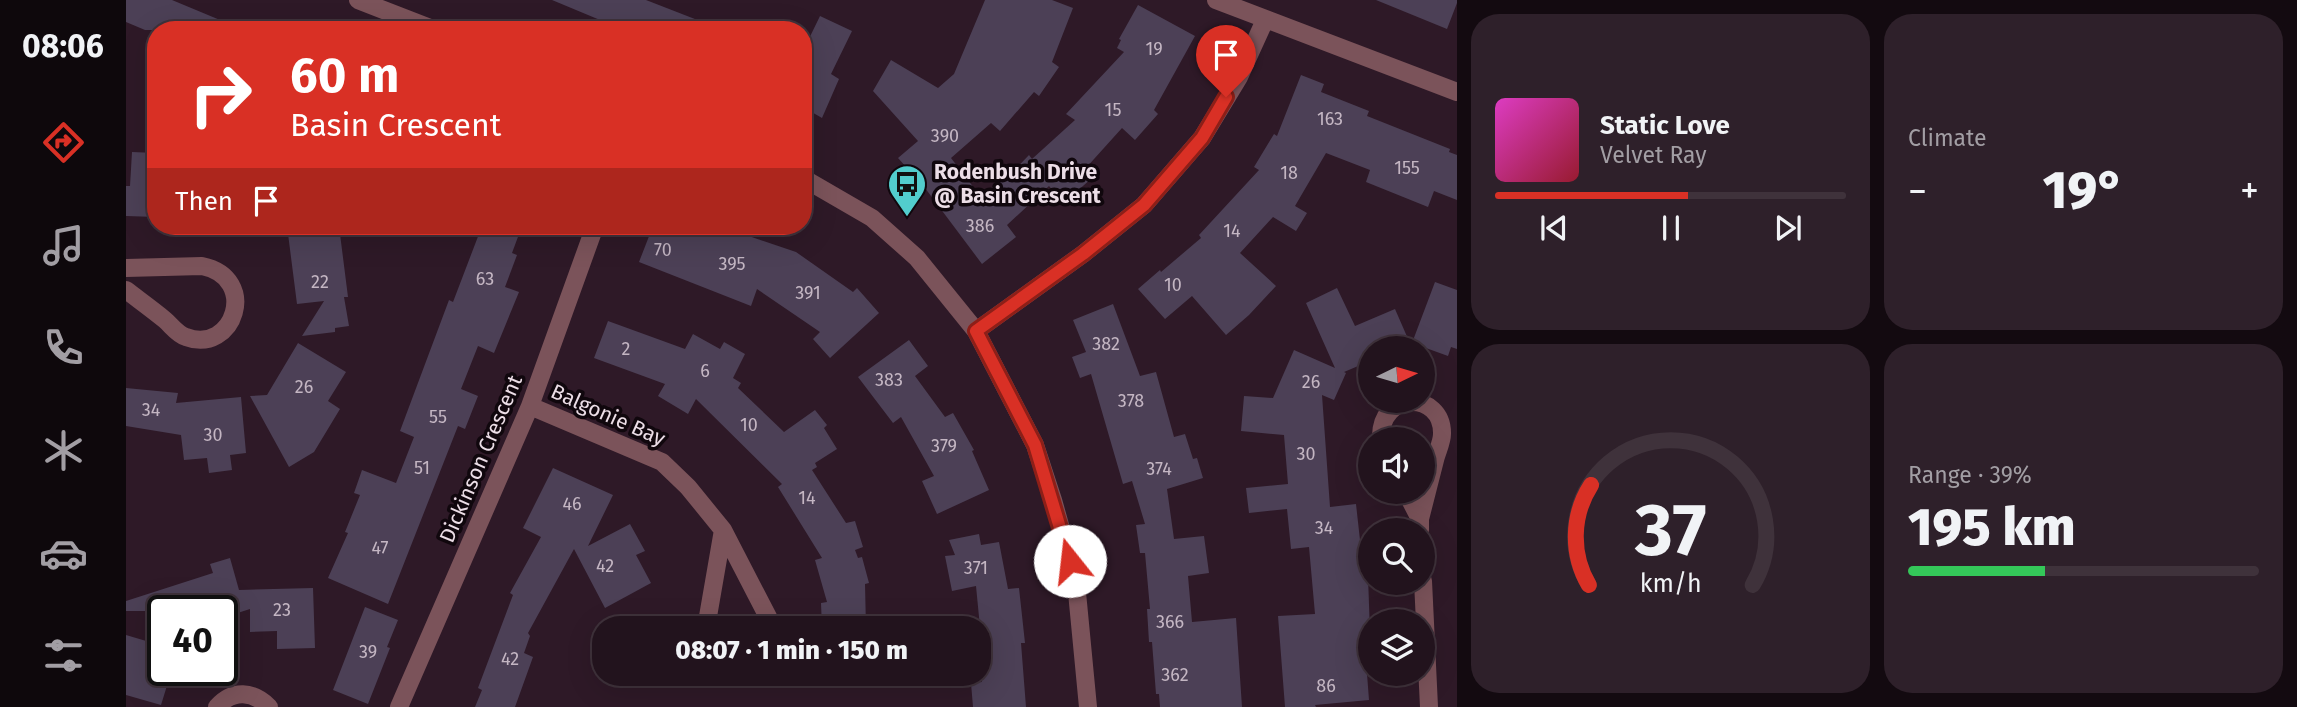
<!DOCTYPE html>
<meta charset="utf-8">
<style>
:root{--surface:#22131d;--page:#2e202a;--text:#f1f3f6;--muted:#a29ea4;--line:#3f323b;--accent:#d93025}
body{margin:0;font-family:"Fira Sans",sans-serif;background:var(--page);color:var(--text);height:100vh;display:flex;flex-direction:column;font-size:26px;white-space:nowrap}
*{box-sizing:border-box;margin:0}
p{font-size:23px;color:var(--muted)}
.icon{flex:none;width:38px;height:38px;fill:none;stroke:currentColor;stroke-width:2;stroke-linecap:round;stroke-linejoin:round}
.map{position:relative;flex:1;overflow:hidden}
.side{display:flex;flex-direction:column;gap:14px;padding:14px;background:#130a10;width:840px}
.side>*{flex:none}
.top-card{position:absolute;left:21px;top:21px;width:665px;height:214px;border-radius:28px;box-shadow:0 7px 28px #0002,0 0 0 2px var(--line);background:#d93025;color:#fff;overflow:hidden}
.needle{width:46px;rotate:85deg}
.controls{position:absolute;left:1232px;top:336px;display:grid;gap:14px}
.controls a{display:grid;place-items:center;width:77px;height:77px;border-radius:50%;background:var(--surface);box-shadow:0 7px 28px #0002,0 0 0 2px var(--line);font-size:35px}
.speed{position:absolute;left:21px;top:595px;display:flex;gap:14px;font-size:35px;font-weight:700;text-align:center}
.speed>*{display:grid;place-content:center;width:91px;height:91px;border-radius:50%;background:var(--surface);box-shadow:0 7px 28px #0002,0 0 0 2px var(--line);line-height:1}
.speed .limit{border:4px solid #111;border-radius:10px;background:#fff;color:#111}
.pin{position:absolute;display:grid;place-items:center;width:60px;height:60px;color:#fff;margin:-72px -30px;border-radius:50% 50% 50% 0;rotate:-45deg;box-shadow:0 0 7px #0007}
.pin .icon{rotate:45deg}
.me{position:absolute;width:77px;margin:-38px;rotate:344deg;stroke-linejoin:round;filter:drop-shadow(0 0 5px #0008)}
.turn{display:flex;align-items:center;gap:24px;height:147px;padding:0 28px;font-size:32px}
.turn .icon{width:91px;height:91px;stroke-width:2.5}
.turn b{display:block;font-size:49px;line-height:60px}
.then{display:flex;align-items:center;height:66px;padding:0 28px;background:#0003;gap:14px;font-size:26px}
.big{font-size:52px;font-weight:800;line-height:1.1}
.side .card{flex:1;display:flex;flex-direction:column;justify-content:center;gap:10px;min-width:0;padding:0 24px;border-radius:28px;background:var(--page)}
.side .dial{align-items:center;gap:0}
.dial svg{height:182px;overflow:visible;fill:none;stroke:var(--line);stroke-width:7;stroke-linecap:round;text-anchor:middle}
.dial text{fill:var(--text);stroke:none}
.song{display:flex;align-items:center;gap:21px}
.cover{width:84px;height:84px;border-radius:10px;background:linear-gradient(135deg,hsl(310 70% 55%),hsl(350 70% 35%))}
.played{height:7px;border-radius:4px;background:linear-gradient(90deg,var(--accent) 55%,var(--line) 55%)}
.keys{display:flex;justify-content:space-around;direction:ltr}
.heat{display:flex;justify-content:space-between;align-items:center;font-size:38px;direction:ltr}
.charge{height:10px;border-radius:5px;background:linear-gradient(90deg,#34c759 39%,var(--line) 0)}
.side .tiles{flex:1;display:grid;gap:14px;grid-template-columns:repeat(2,1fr)}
.trip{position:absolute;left:466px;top:616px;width:399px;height:70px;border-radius:28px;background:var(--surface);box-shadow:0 7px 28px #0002,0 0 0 2px var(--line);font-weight:800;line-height:70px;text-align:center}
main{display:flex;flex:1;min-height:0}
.tabs{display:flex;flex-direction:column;width:126px;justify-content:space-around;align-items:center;background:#0e080c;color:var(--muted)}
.tabs .icon{width:49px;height:49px}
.tabs .selected{color:var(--accent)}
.tabs b{font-size:32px;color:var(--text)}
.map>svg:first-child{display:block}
.building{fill:#4c4056}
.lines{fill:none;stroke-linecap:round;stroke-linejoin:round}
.minor{stroke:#7b535a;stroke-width:18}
.route-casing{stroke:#8d1f18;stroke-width:18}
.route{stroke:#d93025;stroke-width:12}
.labels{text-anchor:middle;stroke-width:7;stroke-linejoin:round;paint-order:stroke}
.number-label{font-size:18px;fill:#c4b6c3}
.poi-label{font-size:21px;font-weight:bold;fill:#ecdee7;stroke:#10070d;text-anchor:start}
.street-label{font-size:21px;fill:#ecdee7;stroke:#10070d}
</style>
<main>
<nav class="tabs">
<b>08:06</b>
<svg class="icon selected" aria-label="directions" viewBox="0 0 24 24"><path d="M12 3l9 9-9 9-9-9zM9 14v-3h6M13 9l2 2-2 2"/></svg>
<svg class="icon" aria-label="music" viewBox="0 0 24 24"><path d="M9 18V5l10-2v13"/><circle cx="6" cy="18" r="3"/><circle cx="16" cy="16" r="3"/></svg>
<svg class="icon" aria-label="phone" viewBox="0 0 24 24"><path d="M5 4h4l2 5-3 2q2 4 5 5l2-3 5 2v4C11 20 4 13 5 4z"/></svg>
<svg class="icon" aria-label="climate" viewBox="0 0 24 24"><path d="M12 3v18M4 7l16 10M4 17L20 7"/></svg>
<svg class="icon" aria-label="car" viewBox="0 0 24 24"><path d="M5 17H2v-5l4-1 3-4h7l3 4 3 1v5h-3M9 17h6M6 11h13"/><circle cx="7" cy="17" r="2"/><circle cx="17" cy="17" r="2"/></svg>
<svg class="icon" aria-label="filters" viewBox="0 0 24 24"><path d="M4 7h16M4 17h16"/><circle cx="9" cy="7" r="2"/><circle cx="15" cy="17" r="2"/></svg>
</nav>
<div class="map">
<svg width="1331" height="707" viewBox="0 0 1331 707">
<rect width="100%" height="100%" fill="#2e1927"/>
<path class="building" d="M0,0H46L118,30H19L0,22Z
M426,0H520L592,28V30H498Z
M859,0H926L947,8L926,62L933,67L913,96L908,92L874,131L865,123L825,158L855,197L875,180L877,182L903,155L906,159L949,120L940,114L998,52L991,48L995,40L993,39L1012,5L1069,36L1028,110L1032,114L1009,140L996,128L959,169L967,177L938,203L923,186L881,225L890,237L856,264L799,188L772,158L792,141L747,91L765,60L812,88L828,74Z
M1250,0H1331V3L1321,29Z
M694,16L726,31L705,74L713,79L696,118L677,107V51Z
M1175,75L1198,84L1195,92L1243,111L1241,116L1324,149L1323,152L1331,155V200L1308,191L1302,207L1240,182L1244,170L1200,153L1169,206L1181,213L1170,231L1147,217L1114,253L1150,286L1123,315L1100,335L1066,296L1039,319L1012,289L1034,270L1035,272L1075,238L1073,235L1133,170L1128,167L1148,134L1151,136Z
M6,152L30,153V217L0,216V186H4Z
M161,226H213L222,297H218L223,326L209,328V332L176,336L198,301L171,304Z
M356,226H396L386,253L391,255L379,287L393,292L368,353L352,346L335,389L352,396L339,429L332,426L262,604L202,578L222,533L219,532L234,495L228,493L236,470L270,483L288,437L274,431L323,300L327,302Z
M527,226H620L617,234L670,252L727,292L731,288L753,313L704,358L687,339L694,332L631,289L625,306L513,262Z
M1309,282L1331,290V349L1325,347L1322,356L1286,343Z
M1211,288L1229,326L1269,309L1286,348H1244V361L1218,372L1220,373L1208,400L1196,395L1204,507L1230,504L1238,576H1242L1244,633L1238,634L1243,700L1189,705L1190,707H1159L1152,616L1189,614L1183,547L1165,549L1161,509L1123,513L1120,488L1162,484L1158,435L1115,431L1118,396L1147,398L1168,350L1209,368L1180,303Z
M987,304L1014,376L1030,372L1048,437L1059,434L1067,459L1071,458L1077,478L1041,489L1048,539L1078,536L1083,573L1062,576L1066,622L1110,618L1116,707H1034L1033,694H1030L1026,642H1023L1021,609H1024L1019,553H1014L1010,525L1019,524L1006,481L997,484L965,374L954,378L946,357L960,352L947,320Z
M482,321L559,349L567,334L594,349L598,342L619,354L607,378L615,383L612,388L658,432L689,410L701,425L698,428L711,449L689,463L691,467L686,470L720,523L729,521L737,547L729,550L732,558L736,557L743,583L739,584L740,628H696L695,603L701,602L689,560L696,558L652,487L656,484L570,399L562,414L532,396L539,384L468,358Z
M783,340L802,366L789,376L819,417L827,413L848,450L846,451L863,490L811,514L796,481L808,476L775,417L767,423L732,377Z
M172,343L220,372L202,401L214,409L188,452L163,467L124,396L141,395Z
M0,388L52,393L50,403L115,397L120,453L104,455L106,470L83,473L81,458L58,460L55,435L0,426Z
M427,468L487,495L462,546L504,524L519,551L510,555L525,583L479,608L448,549L402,633L404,636L398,653L407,657L389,707H349L356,690L352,688L387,595L384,593L415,537L397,528Z
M853,534L855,545L873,542L882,589L893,588L899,643H895L900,707H847L845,683L856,682L854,658H857L850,586L826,591L819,556L829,555L823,540Z
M104,558L113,590L187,588L189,648L151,649V631L124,632V609L96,618V611H0V601L87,573L84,564Z
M239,607L272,620L261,647L264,648L242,704L207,690Z
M0,635L37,646V674L44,676L35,705L0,695Z"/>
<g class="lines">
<path class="minor" d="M232,0L309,30
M1090,0L1331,92
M677,178L746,218L791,258L850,331L909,445L927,500L950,582L962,707
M0,268L76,266C134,278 108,355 60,337C51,334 46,326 39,320C27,310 13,300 0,290
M850,331L957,254L1018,205L1076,138L1113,77L1139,20
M404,406L536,462L562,487L597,530L642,617L645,628
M1255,439C1253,390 1317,391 1316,434C1316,442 1311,452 1309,460C1304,480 1299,500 1294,519V530
M1280,492L1294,519
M1297,581L1303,707
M580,628L597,530
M91,707C107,689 127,691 143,707
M273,707L404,406L469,226"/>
</g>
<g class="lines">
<defs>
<path id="route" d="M944,561L909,445L850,331L957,254L1018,205L1076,138L1100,97"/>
</defs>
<use href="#route" class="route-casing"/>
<use href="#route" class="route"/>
</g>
<defs>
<symbol id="bus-pin" viewBox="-11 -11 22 30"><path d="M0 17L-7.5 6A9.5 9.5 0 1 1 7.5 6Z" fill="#52cdcd" stroke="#10070d"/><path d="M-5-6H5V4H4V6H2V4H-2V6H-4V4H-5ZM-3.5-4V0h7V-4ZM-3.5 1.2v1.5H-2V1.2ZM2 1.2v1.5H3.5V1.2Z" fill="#111"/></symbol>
</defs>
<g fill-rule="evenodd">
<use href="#bus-pin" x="759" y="162" width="44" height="60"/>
</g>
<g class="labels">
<g class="number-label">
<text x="1028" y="55">19</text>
<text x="987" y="116">15</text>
<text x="1204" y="125">163</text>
<text x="819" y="142">390</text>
<text x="1281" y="174">155</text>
<text x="1163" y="179">18</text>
<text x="854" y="232">386</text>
<text x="1106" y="237">14</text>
<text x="537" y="256">70</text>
<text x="606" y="270">395</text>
<text x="359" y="285">63</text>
<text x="194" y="288">22</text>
<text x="1047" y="291">10</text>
<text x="682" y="299">391</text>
<text x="980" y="350">382</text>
<text x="500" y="355">2</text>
<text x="579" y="377">6</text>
<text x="763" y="386">383</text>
<text x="1185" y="388">26</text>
<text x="178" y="393">26</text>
<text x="1005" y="407">378</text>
<text x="25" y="416">34</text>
<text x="312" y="423">55</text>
<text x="623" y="431">10</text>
<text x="87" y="441">30</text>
<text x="818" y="452">379</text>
<text x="1180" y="460">30</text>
<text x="296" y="474">51</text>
<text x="1033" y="475">374</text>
<text x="681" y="504">14</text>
<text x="446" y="510">46</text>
<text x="1198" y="534">34</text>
<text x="254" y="554">47</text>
<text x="479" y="572">42</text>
<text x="850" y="574">371</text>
<text x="156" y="616">23</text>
<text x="1044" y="628">366</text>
<text x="242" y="658">39</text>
<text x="384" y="665">42</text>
<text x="1049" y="681">362</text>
<text x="1200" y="692">86</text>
</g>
<g class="poi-label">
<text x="808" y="179">Rodenbush Drive<tspan x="808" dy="24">@ Basin Crescent</tspan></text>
</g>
<g class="street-label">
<text transform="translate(482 415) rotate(24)" y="7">Balgonie Bay</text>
<text transform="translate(355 459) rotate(-67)" y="7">Dickinson Crescent</text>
</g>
</g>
</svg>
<div class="controls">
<a><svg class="needle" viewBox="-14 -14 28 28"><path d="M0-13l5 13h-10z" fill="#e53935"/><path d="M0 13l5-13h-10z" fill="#a29ea4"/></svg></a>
<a><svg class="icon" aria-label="sound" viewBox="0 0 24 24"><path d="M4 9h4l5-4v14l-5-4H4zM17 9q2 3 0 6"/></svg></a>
<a><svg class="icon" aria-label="search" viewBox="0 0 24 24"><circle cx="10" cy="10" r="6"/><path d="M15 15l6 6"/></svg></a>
<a><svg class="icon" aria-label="layers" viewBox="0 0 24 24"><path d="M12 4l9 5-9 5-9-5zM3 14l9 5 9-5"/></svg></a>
</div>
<div class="speed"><div class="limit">40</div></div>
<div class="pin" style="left:1100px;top:97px;background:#d93025"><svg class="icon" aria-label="arrive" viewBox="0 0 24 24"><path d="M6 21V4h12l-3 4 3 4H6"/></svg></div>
<svg class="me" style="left:944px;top:561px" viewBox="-20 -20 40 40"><circle r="19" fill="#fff"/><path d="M0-13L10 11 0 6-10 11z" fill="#d93025"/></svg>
<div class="trip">08:07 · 1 min · 150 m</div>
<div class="top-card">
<div class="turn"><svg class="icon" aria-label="right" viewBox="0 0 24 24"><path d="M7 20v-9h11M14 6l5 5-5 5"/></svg><div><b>60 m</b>Basin Crescent</div></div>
<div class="then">Then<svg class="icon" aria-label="arrive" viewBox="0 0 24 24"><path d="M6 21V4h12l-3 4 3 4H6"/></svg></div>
</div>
</div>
<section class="side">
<div class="tiles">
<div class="card">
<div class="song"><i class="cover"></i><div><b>Static Love</b><p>Velvet Ray</p></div></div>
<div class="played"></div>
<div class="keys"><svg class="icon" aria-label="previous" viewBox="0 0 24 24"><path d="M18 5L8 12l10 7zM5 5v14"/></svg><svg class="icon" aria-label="pause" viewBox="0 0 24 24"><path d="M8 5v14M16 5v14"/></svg><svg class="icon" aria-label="next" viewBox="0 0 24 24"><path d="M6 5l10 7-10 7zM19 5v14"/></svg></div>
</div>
<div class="card"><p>Climate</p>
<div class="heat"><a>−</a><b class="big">19°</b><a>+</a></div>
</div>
<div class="card dial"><svg viewBox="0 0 100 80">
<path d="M14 69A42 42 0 1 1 86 69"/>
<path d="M14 69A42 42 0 0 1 15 25" stroke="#d93025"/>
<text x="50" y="56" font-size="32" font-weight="700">37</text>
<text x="50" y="72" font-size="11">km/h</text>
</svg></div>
<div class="card"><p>Range · 39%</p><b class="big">195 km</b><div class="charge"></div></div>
</div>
</section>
</main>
